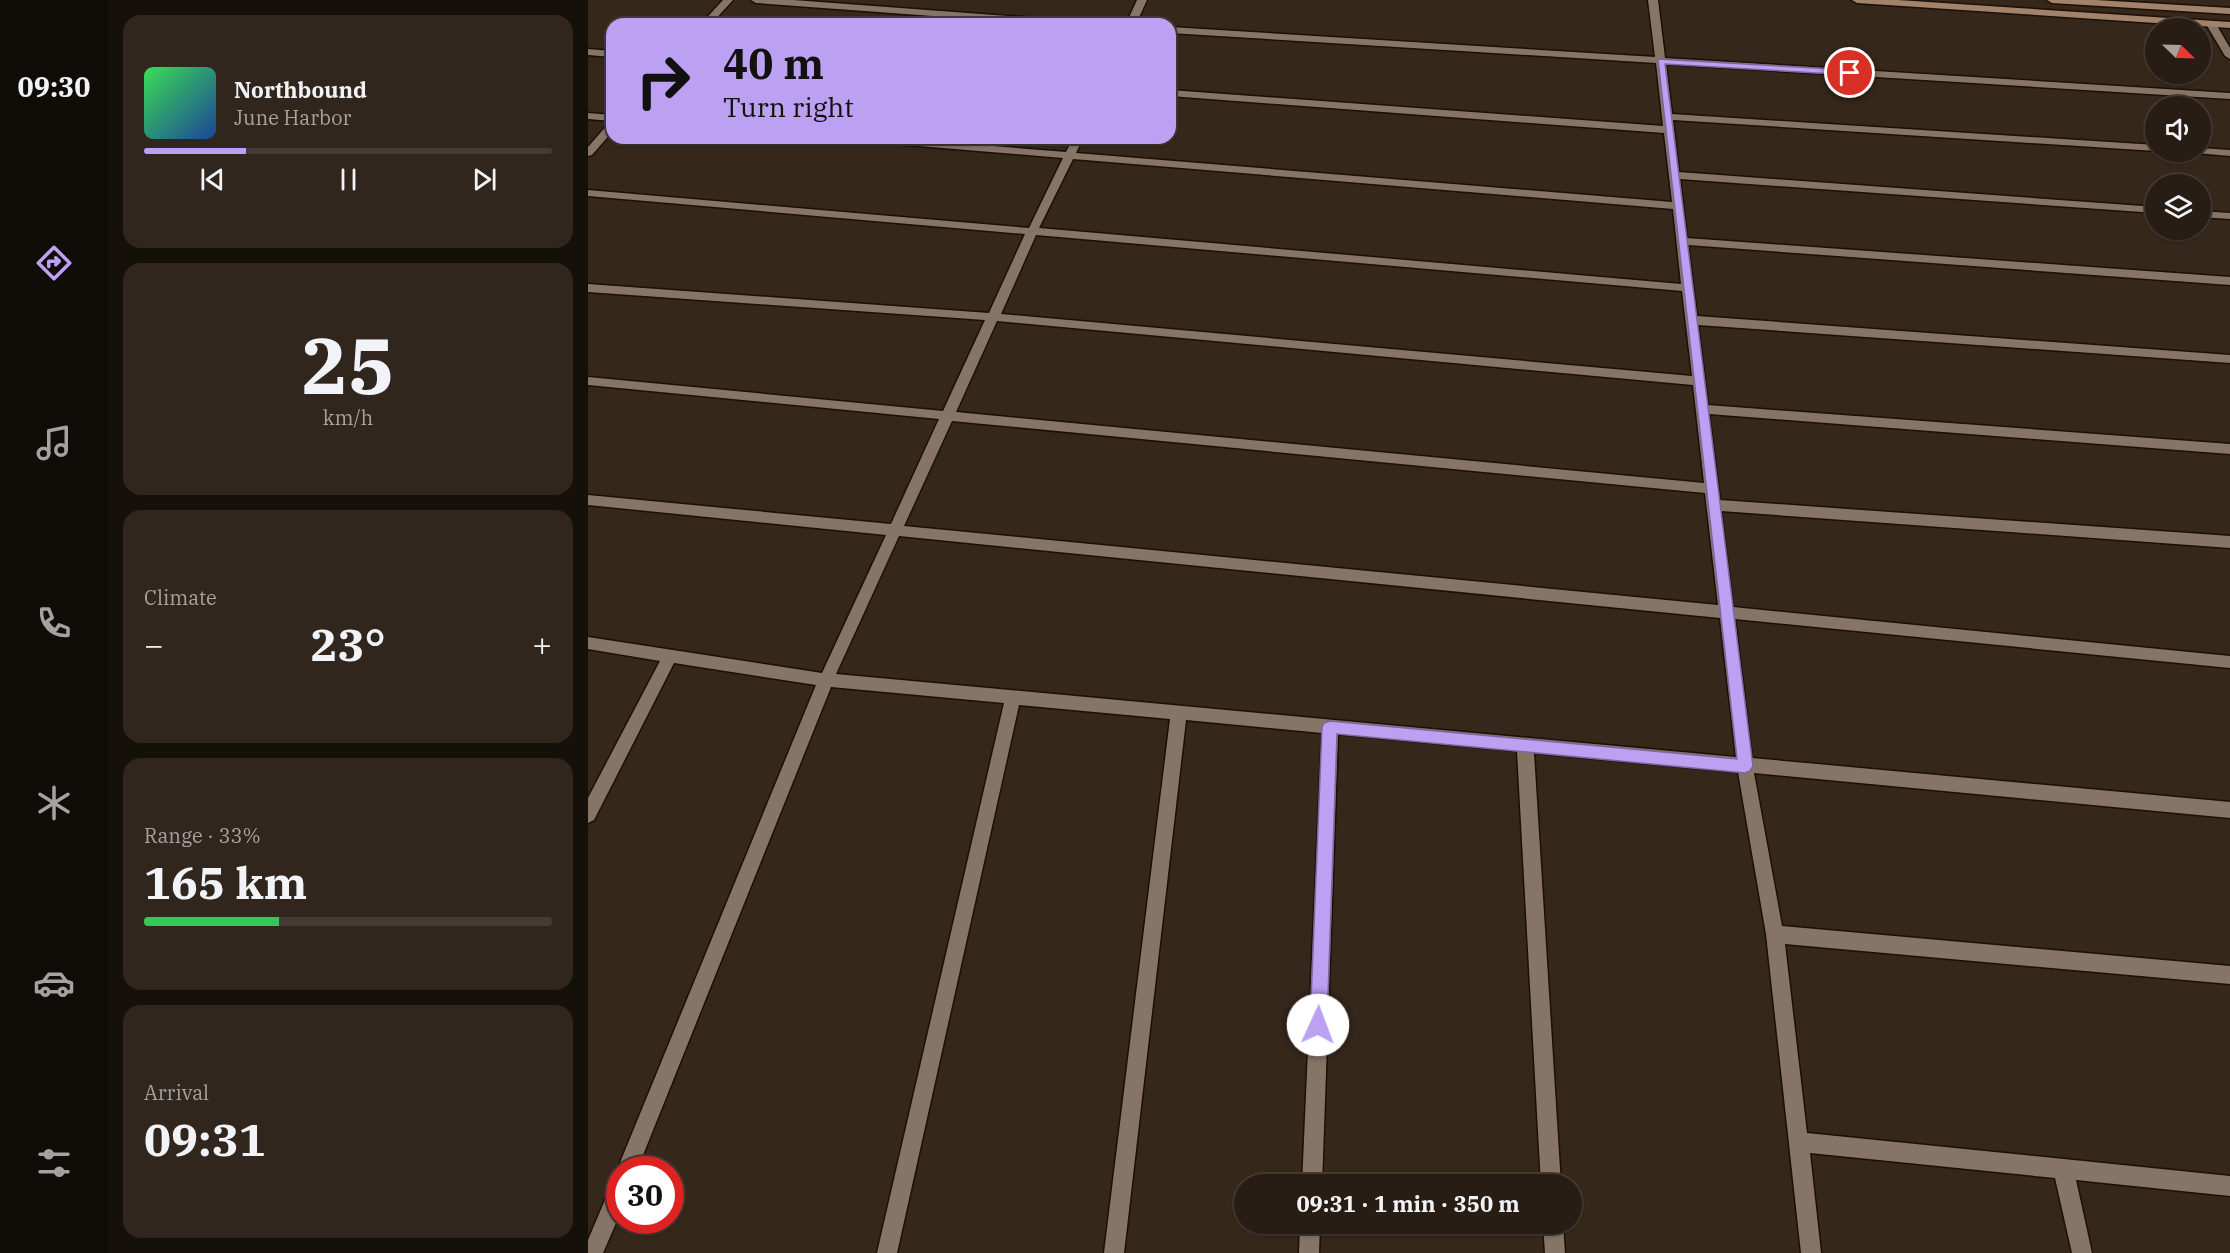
<!DOCTYPE html>
<meta charset="utf-8">
<style>
:root{--surface:#281d14;--page:#30261d;--text:#f1f3f6;--muted:#a5a2a0;--line:#443b34;--accent:#bca0f2}
body{margin:0;font-family:"IBM Plex Serif",serif;background:var(--page);color:var(--text);height:100vh;display:flex;flex-direction:column;font-size:22px;white-space:nowrap}
*{box-sizing:border-box;margin:0}
p{font-size:20px;color:var(--muted)}
.icon{flex:none;width:33px;height:33px;fill:none;stroke:currentColor;stroke-width:2;stroke-linecap:round;stroke-linejoin:round}
.map{position:relative;flex:1;overflow:hidden}
.sheet{display:flex;flex-direction:column;gap:15px;padding:15px;background:#16100b;width:480px}
.sheet>*{flex:none}
.banner{position:absolute;left:18px;top:18px;width:570px;height:126px;border-radius:18px;box-shadow:0 2px 4px #0004,0 0 0 2px var(--line);background:#bca0f2;color:#111;overflow:hidden}
.needle{width:39px;rotate:113deg}
.fabs{position:absolute;left:1557px;top:18px;display:grid;gap:12px}
.fabs a{display:grid;place-items:center;width:66px;height:66px;border-radius:50%;background:var(--surface);box-shadow:0 2px 4px #0004,0 0 0 2px var(--line);font-size:30px}
.speed{position:absolute;left:18px;top:1156px;display:flex;gap:12px;font-size:30px;font-weight:700;text-align:center}
.speed>*{display:grid;place-content:center;width:78px;height:78px;border-radius:50%;background:var(--surface);box-shadow:0 2px 4px #0004,0 0 0 2px var(--line);line-height:1}
.speed .limit{border:9px solid #d22;background:#fff;color:#111}
.pin{position:absolute;display:grid;place-items:center;width:51px;height:51px;color:#fff;margin:-26px;border:3px solid #fff;border-radius:50%;box-shadow:0 2px 6px #0007}
.me{position:absolute;width:66px;margin:-33px;rotate:2deg;stroke-linejoin:round;filter:drop-shadow(0 0 4px #0008)}
.turn{display:flex;align-items:center;gap:21px;height:126px;padding:0 18px;font-size:27px}
.turn .icon{width:78px;height:78px;stroke-width:2.5}
.turn b{display:block;font-size:42px;line-height:51px}
.big{font-size:45px;font-weight:700;line-height:1.1}
.sheet .widget{flex:1;display:flex;flex-direction:column;justify-content:center;gap:9px;min-width:0;padding:0 21px;border-radius:18px;background:var(--page)}
.sheet .dial{align-items:center;gap:0}
.dial b{font-size:78px;line-height:1}
.song{display:flex;align-items:center;gap:18px}
.cover{width:72px;height:72px;border-radius:9px;background:linear-gradient(135deg,hsl(130 70% 55%),hsl(220 70% 35%))}
.played{height:6px;border-radius:3px;background:linear-gradient(90deg,var(--accent) 25%,var(--line) 25%)}
.keys{display:flex;justify-content:space-around;direction:ltr}
.heat{display:flex;justify-content:space-between;align-items:center;font-size:33px;direction:ltr}
.charge{height:9px;border-radius:4px;background:linear-gradient(90deg,#34c759 33%,var(--line) 0)}
.trip{position:absolute;left:646px;top:1174px;width:348px;height:60px;border-radius:30px;background:var(--surface);box-shadow:0 2px 4px #0004,0 0 0 2px var(--line);font-weight:700;line-height:60px;text-align:center}
main{display:flex;flex:1;min-height:0}
.tabs{display:flex;flex-direction:column;width:108px;justify-content:space-around;align-items:center;background:#100c08;color:var(--muted)}
.tabs .icon{width:42px;height:42px}
.tabs .on{color:var(--accent)}
.tabs b{font-size:27px;color:var(--text)}
.map>svg:first-child{display:block}
.lines{fill:none;stroke-linecap:round;stroke-linejoin:round}
.minor-casing{stroke:#1d0f05;stroke-width:3}
.tertiary-casing{stroke:#1d0f05;stroke-width:3}
.secondary-casing{stroke:#1d0f05;stroke-width:3}
.minor{fill:#867467;fill-rule:evenodd}
.tertiary{fill:#867467;fill-rule:evenodd}
.secondary{fill:#a1826a;fill-rule:evenodd}
.route{fill:#bca0f2;stroke:#7a689d;stroke-width:1.5}
</style>
<main>
<nav class="tabs">
<b>09:30</b>
<svg class="icon on" aria-label="directions" viewBox="0 0 24 24"><path d="M12 3l9 9-9 9-9-9zM9 14v-3h6M13 9l2 2-2 2"/></svg>
<svg class="icon" aria-label="music" viewBox="0 0 24 24"><path d="M9 18V5l10-2v13"/><circle cx="6" cy="18" r="3"/><circle cx="16" cy="16" r="3"/></svg>
<svg class="icon" aria-label="phone" viewBox="0 0 24 24"><path d="M5 4h4l2 5-3 2q2 4 5 5l2-3 5 2v4C11 20 4 13 5 4z"/></svg>
<svg class="icon" aria-label="climate" viewBox="0 0 24 24"><path d="M12 3v18M4 7l16 10M4 17L20 7"/></svg>
<svg class="icon" aria-label="car" viewBox="0 0 24 24"><path d="M5 17H2v-5l4-1 3-4h7l3 4 3 1v5h-3M9 17h6M6 11h13"/><circle cx="7" cy="17" r="2"/><circle cx="17" cy="17" r="2"/></svg>
<svg class="icon" aria-label="filters" viewBox="0 0 24 24"><path d="M4 7h16M4 17h16"/><circle cx="9" cy="7" r="2"/><circle cx="15" cy="17" r="2"/></svg>
</nav>
<section class="sheet">
<div class="widget">
<div class="song"><i class="cover"></i><div><b>Northbound</b><p>June Harbor</p></div></div>
<div class="played"></div>
<div class="keys"><svg class="icon" aria-label="previous" viewBox="0 0 24 24"><path d="M18 5L8 12l10 7zM5 5v14"/></svg><svg class="icon" aria-label="pause" viewBox="0 0 24 24"><path d="M8 5v14M16 5v14"/></svg><svg class="icon" aria-label="next" viewBox="0 0 24 24"><path d="M6 5l10 7-10 7zM19 5v14"/></svg></div>
</div>
<div class="widget dial"><b>25</b><p>km/h</p></div>
<div class="widget"><p>Climate</p>
<div class="heat"><a>−</a><b class="big">23°</b><a>+</a></div>
</div>
<div class="widget"><p>Range · 33%</p><b class="big">165 km</b><div class="charge"></div></div>
<div class="widget"><p>Arrival</p><b class="big">09:31</b></div>
</section>
<div class="map">
<svg width="1642" height="1253" viewBox="0 0 1642 1253">
<rect width="100%" height="100%" fill="#36271b"/>
<g class="lines">
<defs>
<path id="minor" d="M135,0H145L123,24H113Z
M163,0H205L489,21L494,24H452L168,3Z
M549,0H559L548,24H538Z
M1060,0H1070L1077,58L1642,93V99L1078,64L1084,114L1568,145V151L1085,120L1091,172L1568,207V213L1092,179L1099,238L1642,277V285L1100,245L1109,316L1642,355V363L1110,325L1120,405L1642,444V454L1121,414L1132,500L1642,536V548L1133,511L1145,607L1642,656V668L1147,619L1164,758L1642,802V818L1166,773L1194,926L1642,966V984L1197,944L1219,1133L1642,1176V1196L1488,1180L1504,1253H1484L1467,1178L1222,1153L1233,1253H1213L1178,934L1150,772L946,753L973,1185H953L929,751L750,734L734,1185H714L734,733L598,720L536,1253H516L582,719L431,705L309,1253H289L416,703L243,687L49,1170H32V1176L29,1170L228,685L86,663L6,820L0,823V798L72,661L0,649V637L234,673L298,535L0,505V495L303,524L351,419L0,385V377L355,411L397,320L0,292V284L401,313L437,234L0,196V190L441,228L475,158L270,141L265,138H308L478,152L485,138H495L488,153L1084,202L1076,133L582,96V90L1075,126L1068,63L582,33V27L1067,57ZM485,159L1085,209L1093,284L451,228ZM448,235L1094,291L1104,376L413,314ZM409,321L1105,385L1116,483L368,412ZM364,421L1117,493L1130,605L316,526ZM311,536L1132,618L1148,757L248,674Z
M0,49L24,51V57L0,55Z
M0,113L24,115V121L0,119Z
M24,123V132L4,155L0,156V147L20,124Z
M1612,148L1642,150V156L1608,153L1607,152H1612Z
M1612,211L1642,213V219L1612,217Z
M32,1178V1214L15,1253H0V1240L25,1181Z
M712,1224H732L731,1253H711Z
M955,1224H975L977,1253H957Z"/>
<path id="tertiary" d="M1620,22L1628,24L1642,48V59L1637,56L1618,24Z"/>
<path id="secondary" d="M1264,0H1310L1642,22V28L1269,3Z
M1459,0H1508L1642,8V14L1464,3Z"/>
</defs>
<use href="#minor" class="minor-casing"/>
<use href="#tertiary" class="tertiary-casing"/>
<use href="#secondary" class="secondary-casing"/>
<use href="#minor" class="minor"/>
<use href="#tertiary" class="tertiary"/>
<use href="#secondary" class="secondary"/>
</g>
<path class="route" d="M1070,59L1262,70L1267,73L1262,75L1077,64L1165,766L1162,771L1157,773L749,734L739,1025L736,1031L730,1033L724,1031L722,1025L734,727L736,723L742,721L1149,759Z"/>
</svg>
<div class="fabs">
<a><svg class="needle" viewBox="-14 -14 28 28"><path d="M0-13l5 13h-10z" fill="#e53935"/><path d="M0 13l5-13h-10z" fill="#a5a2a0"/></svg></a>
<a><svg class="icon" aria-label="sound" viewBox="0 0 24 24"><path d="M4 9h4l5-4v14l-5-4H4zM17 9q2 3 0 6"/></svg></a>
<a><svg class="icon" aria-label="layers" viewBox="0 0 24 24"><path d="M12 4l9 5-9 5-9-5zM3 14l9 5 9-5"/></svg></a>
</div>
<div class="speed"><div class="limit">30</div></div>
<div class="pin" style="left:1262px;top:73px;background:#d93025"><svg class="icon" aria-label="arrive" viewBox="0 0 24 24"><path d="M6 21V4h12l-3 4 3 4H6"/></svg></div>
<svg class="me" style="left:730px;top:1025px" viewBox="-20 -20 40 40"><circle r="19" fill="#fff"/><path d="M0-13L10 11 0 6-10 11z" fill="#bca0f2"/></svg>
<div class="trip">09:31 · 1 min · 350 m</div>
<div class="banner">
<div class="turn"><svg class="icon" aria-label="right" viewBox="0 0 24 24"><path d="M7 20v-9h11M14 6l5 5-5 5"/></svg><div><b>40 m</b>Turn right</div></div>
</div>
</div>
</main>
